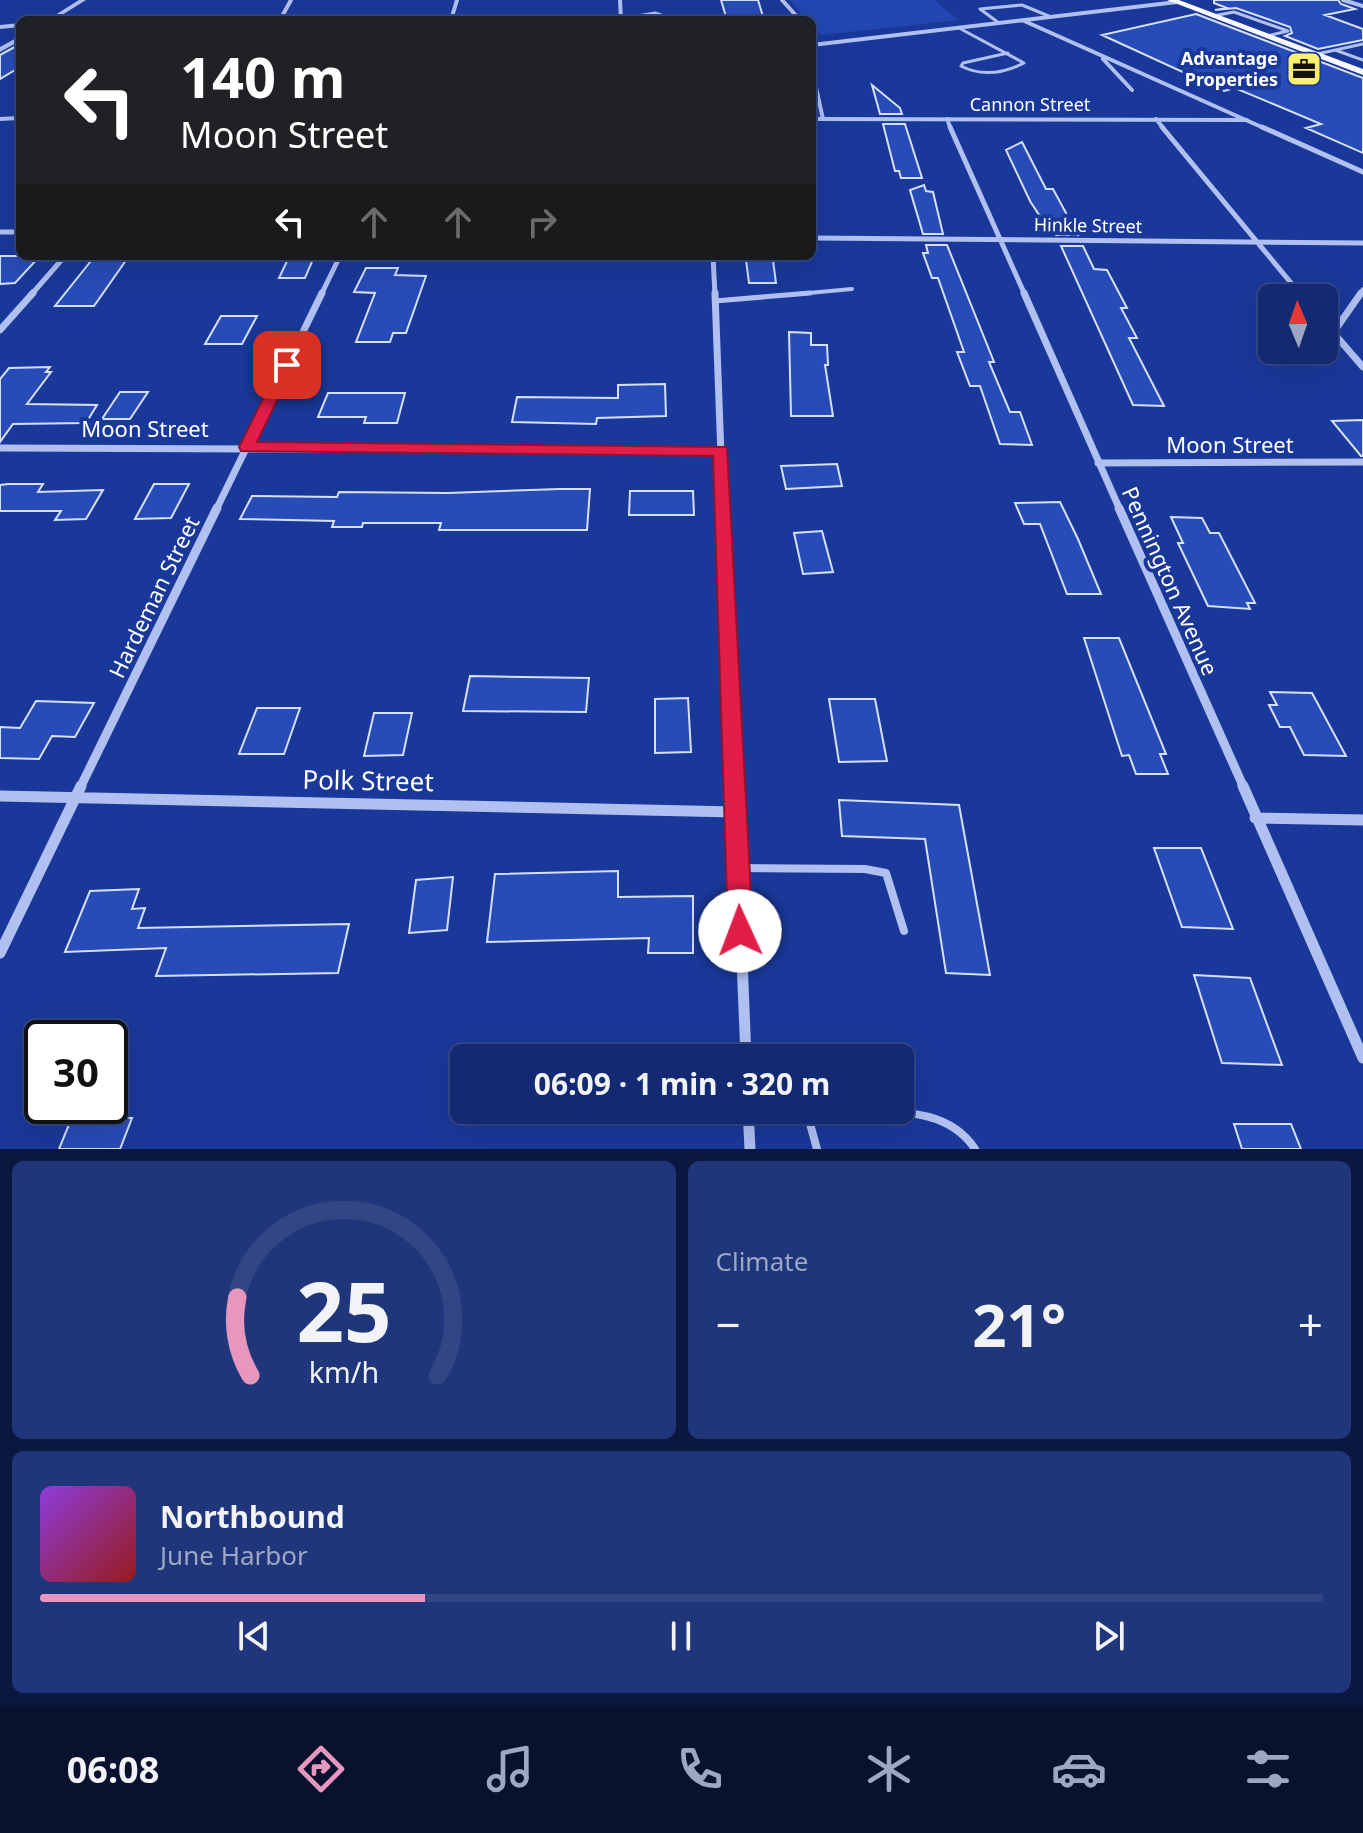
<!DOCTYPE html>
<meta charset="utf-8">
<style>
:root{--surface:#132a73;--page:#20367b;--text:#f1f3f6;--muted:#9da7c4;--line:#324685;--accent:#e797bd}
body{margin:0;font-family:"Noto Sans",sans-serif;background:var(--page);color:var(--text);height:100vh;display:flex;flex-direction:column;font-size:30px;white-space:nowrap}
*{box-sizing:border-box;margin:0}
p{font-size:26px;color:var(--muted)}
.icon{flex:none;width:44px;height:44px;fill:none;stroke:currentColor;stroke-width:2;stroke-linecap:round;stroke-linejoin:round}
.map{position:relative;height:1149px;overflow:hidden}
.side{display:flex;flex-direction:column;gap:12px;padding:12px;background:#0a173f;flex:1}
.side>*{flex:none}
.hud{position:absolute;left:16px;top:16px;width:800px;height:244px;border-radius:12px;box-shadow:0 8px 32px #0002,0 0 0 2px var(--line);background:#202124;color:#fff;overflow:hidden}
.needle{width:52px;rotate:358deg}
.fabs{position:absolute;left:1258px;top:284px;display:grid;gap:16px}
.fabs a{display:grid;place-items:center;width:80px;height:80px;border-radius:12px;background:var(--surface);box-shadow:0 8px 32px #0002,0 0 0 2px var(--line);font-size:40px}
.speed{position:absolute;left:24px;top:1020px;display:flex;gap:16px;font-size:40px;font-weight:700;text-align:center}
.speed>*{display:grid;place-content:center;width:104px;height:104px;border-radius:50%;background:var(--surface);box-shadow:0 8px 32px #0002,0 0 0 2px var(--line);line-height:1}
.speed .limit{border:4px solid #111;border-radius:12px;background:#fff;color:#111}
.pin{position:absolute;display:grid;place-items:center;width:68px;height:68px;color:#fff;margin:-34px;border-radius:16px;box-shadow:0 4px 12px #0006}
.me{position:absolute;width:88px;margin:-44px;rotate:358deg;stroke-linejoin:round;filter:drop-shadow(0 0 6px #0008)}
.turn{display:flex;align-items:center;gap:28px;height:168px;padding:0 32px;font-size:36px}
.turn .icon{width:104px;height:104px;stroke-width:2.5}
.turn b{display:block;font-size:56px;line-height:68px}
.lanes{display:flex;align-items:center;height:76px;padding:0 32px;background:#0003;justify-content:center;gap:40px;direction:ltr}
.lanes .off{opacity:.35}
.big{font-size:60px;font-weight:700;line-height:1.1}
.side .widget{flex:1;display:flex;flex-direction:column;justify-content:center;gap:12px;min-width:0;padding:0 28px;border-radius:12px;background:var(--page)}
.side .dial{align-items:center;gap:0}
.dial svg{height:208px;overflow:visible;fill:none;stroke:var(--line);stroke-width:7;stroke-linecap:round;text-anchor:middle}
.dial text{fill:var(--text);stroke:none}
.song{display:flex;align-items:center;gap:24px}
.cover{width:96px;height:96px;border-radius:12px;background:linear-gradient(135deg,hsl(270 70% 55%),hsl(0 70% 35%))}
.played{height:8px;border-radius:4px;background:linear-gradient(90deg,var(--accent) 30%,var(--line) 30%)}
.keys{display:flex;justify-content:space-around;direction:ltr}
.heat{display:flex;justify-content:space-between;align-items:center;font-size:44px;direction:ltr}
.side .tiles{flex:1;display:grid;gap:12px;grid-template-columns:1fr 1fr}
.widget:last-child{grid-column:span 2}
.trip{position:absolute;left:450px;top:1044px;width:464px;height:80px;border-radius:12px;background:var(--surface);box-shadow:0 8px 32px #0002,0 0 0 2px var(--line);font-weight:700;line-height:80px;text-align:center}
.tabs{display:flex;height:128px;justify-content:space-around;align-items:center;background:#08112e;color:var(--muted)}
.tabs .icon{width:56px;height:56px}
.tabs .active{color:var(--accent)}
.tabs b{font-size:36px;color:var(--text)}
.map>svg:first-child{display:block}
.green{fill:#2247b3}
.building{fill:#284cb7;stroke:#d6e0fc;stroke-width:2}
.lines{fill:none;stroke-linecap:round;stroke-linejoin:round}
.service-far3{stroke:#afc0f1;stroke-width:3}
.service-far2{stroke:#afc0f1;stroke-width:4}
.service-far1{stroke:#afc0f1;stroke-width:5}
.service{stroke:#afc0f1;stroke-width:8}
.minor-far4{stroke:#afc0f1;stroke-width:4}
.minor-far3{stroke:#afc0f1;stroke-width:5}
.minor-far2{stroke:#afc0f1;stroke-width:7}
.minor-far1{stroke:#afc0f1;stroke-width:9}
.minor{stroke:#afc0f1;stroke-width:11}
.tertiary{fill:#afc0f1;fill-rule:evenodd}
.primary{fill:#f9faff;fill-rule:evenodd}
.route{fill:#e11d48;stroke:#92132f;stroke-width:2}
.labels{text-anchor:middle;stroke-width:8;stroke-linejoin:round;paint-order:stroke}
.far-poi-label{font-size:18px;font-weight:bold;fill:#fff;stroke:#193899;text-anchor:end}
.far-street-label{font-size:18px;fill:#fff;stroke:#193899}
.street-label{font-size:22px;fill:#fff;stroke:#193899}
.near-street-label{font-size:26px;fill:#fff;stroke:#193899}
</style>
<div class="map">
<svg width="1363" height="1149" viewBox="0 0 1363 1149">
<rect width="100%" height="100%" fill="#193899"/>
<path class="green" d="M790,0H934L958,20L822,35L812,25V20H807Z"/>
<path class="building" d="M721,0H758L764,20H727Z
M1214,0H1338L1341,4L1355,9L1325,15L1363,29V40L1318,49L1285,36L1292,33L1290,27L1236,8L1215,10L1227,8L1214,3Z
M1196,14L1363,78V153L1306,128L1321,124L1235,88L1224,91L1102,35Z
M20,44V67L0,79V55Z
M872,85L900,108L902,114H880Z
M883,124H905L922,178H901L899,171H895Z
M1022,142L1046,189H1053L1078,235H1056L1051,224H1045L1030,201L1006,150Z
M924,185L926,191L933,192L943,234H923L910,190Z
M926,245H947L994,362H989L1010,412H1020L1032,445L1000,444L980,386H970L957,352H964L938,278H932L923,253H928Z
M1061,246H1083L1094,269L1107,270L1127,308H1121L1137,338H1129L1164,406L1133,405Z
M0,256H40L15,283L0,284Z
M95,256H129L94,306H55Z
M289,257H314L305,278H279Z
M746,260H773L776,283H749Z
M366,268H398L395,275L426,276L406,333H393L390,342H356L375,293L354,292Z
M221,316H257L242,344H205Z
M789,332L811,333V345H827L828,365H825L833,416H791Z
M50,367L46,372H51L27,404L97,405L86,423L13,424L0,442V379L9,368Z
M665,384L666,416L597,418L596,424L512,422L517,397L618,398V385Z
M120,392H148L130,419H102Z
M328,393H405L397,423H364L366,417H318Z
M1363,420V456H1361L1332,421Z
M837,464L842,486L786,489L781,466Z
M8,484H43L38,492L103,490L86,519L55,520L61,511H0V485Z
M154,484H189L171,518L135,519Z
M560,489H590L587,530H439L441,523H363L362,527H332L334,521L240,519L252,496L337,497L339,492L448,493Z
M630,491H693L694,515H629Z
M1060,502L1078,539L1101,594H1067L1040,524H1024L1015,503Z
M1171,517L1202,518L1210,533H1219L1255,603H1247L1250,609L1208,606L1178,543H1183Z
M822,531L833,572L803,574L794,533Z
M1084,638H1119L1166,754H1160L1168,774H1136L1129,755L1122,756Z
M470,676L589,678L586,712L463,711Z
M1270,692L1312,693L1346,756L1304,755L1290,727H1280L1269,705H1277Z
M688,698L691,752L655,753V699Z
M829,699H875L887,761L839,762Z
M36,701L94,703L75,737L52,736L39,759L0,758V727L20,728Z
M257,708H300L284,754H239Z
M374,713H412L403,755L364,756Z
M839,800L959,805L990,975L946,973L925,839L842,836Z
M1154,848H1201L1233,929L1182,927Z
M618,871V897L693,896V953H648L649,938L487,942L495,874Z
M453,877L447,930L409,933L416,880Z
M139,889L132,909L145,908L138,928L349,924L338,973L156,976L166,948L65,952L90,891Z
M1194,975L1250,978L1282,1065L1222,1063Z
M72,1117L132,1118L120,1149H59Z
M1234,1124H1291L1301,1149H1242Z"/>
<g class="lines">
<path class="service-far3" d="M621,16L653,20L667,17L655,13L632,17
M1213,16L1234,12L1288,31L1267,36
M999,23L980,9L1022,5L1051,17
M959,28L1024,63C1004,73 982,77 961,66L963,63L1008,53
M1335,50L1363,60
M1317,54L1363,44"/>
<path class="service-far2" d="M787,295L852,289"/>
<path class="service-far1" d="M715,301L810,293"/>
<path class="service" d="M738,868L865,869L886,873L904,931
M798,1110L809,1120L817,1149
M843,1110C890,1113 946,1105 975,1149"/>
<path class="minor-far4" d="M620,0L621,20
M782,0L800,20
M1343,0L1363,6
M280,20L291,0
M451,20L457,0
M1022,20L1266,129
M0,27L20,25
M812,45L1177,2
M1103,59L1132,90
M812,70L823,119
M0,119L20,118
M812,119L1247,120
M947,119L951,129
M1156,119L1164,129"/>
<path class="minor-far3" d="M950,127L1025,295
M1162,127L1301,295
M1262,127L1363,172
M0,232H20
M812,238L1363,243
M713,256L715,295
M31,295L65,256
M321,295L340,256
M1360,295L1363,290"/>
<path class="minor-far2" d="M715,293L723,510
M1024,293L1120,510
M1300,293L1304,298
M1324,322L1363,367
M0,330L33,293
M1333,333L1361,293
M0,448L721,451
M1098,463L1363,462
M216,510L322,293"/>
<path class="minor-far1" d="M723,508L735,788
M1119,508L1244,788
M80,788L217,508"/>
<path class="minor" d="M735,786L746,1058
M1243,786L1363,1058
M0,796L735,812
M1255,818L1363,820
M0,953L81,786
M748,1110L750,1149"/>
<path class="tertiary" d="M79,0H86L54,20H47Z
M20,36V41L0,52V47Z"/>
<path class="primary" d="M1167,0H1179L1363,69V75Z"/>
</g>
<path class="route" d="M287,361L294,365L257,442L727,447L753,931L749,940L740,944L731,940L728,931L713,456L241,451L239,447L280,365Z"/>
<defs>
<symbol id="office-square" viewBox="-11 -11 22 22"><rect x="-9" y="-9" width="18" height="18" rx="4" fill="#fff16f" stroke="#193899"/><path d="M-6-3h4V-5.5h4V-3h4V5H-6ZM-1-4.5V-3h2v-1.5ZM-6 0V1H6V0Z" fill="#111"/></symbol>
</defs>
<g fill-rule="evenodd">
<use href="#office-square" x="1284" y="49" width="40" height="40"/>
</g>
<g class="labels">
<g class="far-poi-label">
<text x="1278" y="65">Advantage<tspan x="1278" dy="21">Properties</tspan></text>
</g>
<g class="far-street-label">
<text x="1030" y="111">Cannon Street</text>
<text transform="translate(1088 226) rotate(1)" y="6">Hinkle Street</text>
</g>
<g class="street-label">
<text x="145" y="437">Moon Street</text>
<text x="1230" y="453">Moon Street</text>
<text transform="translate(1170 581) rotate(66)" y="8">Pennington Avenue</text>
<text transform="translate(154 597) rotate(-64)" y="8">Hardeman Street</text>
</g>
<g class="near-street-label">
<text transform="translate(368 781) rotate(1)" y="9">Polk Street</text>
</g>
</g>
</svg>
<div class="fabs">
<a><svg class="needle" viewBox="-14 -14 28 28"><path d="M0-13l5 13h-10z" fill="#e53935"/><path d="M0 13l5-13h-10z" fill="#9da7c4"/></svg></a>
</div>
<div class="speed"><div class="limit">30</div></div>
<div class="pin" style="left:287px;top:365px;background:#d93025"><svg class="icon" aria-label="arrive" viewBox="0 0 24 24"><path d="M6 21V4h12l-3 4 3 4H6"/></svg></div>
<svg class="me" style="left:740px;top:931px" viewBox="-20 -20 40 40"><circle r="19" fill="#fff"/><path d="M0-13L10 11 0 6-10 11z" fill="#e11d48"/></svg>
<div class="trip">06:09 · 1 min · 320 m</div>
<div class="hud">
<div class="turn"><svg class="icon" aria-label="left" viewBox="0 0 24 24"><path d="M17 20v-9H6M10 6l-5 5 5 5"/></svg><div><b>140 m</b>Moon Street</div></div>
<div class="lanes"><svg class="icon" aria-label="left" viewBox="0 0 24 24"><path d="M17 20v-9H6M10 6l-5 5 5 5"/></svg><svg class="icon off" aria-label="ahead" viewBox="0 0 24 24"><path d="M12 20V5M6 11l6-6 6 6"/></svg><svg class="icon off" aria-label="ahead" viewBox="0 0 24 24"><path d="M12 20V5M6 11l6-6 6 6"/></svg><svg class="icon off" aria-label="right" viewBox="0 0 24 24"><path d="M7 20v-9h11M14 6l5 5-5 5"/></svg></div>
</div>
</div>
<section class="side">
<div class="tiles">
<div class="widget dial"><svg viewBox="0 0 100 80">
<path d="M14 69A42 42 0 1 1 86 69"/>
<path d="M14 69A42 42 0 0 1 9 39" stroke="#e797bd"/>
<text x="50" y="56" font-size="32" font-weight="700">25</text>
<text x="50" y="72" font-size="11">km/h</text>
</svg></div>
<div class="widget"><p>Climate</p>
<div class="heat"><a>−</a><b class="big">21°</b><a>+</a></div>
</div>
<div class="widget">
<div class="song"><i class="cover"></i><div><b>Northbound</b><p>June Harbor</p></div></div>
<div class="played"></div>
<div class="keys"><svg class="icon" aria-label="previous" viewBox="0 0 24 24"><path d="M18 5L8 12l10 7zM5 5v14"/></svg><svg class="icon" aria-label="pause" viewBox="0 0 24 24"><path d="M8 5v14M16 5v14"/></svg><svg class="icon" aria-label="next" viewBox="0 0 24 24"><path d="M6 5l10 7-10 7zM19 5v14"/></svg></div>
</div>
</div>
</section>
<nav class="tabs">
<b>06:08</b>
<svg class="icon active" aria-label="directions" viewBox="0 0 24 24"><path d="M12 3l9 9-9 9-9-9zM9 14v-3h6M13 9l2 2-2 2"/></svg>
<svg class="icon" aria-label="music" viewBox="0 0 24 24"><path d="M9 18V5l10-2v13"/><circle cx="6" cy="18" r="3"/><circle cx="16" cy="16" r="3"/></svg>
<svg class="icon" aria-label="phone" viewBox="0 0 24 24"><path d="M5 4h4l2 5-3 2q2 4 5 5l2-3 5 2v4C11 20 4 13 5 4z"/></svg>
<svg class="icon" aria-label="climate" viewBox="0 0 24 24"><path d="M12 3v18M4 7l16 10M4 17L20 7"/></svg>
<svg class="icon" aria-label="car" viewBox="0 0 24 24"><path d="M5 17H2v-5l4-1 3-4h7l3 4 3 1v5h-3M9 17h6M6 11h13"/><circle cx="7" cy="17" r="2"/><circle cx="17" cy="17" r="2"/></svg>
<svg class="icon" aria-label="filters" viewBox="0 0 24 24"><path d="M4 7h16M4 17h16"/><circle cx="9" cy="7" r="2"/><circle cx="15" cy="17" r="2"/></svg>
</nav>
